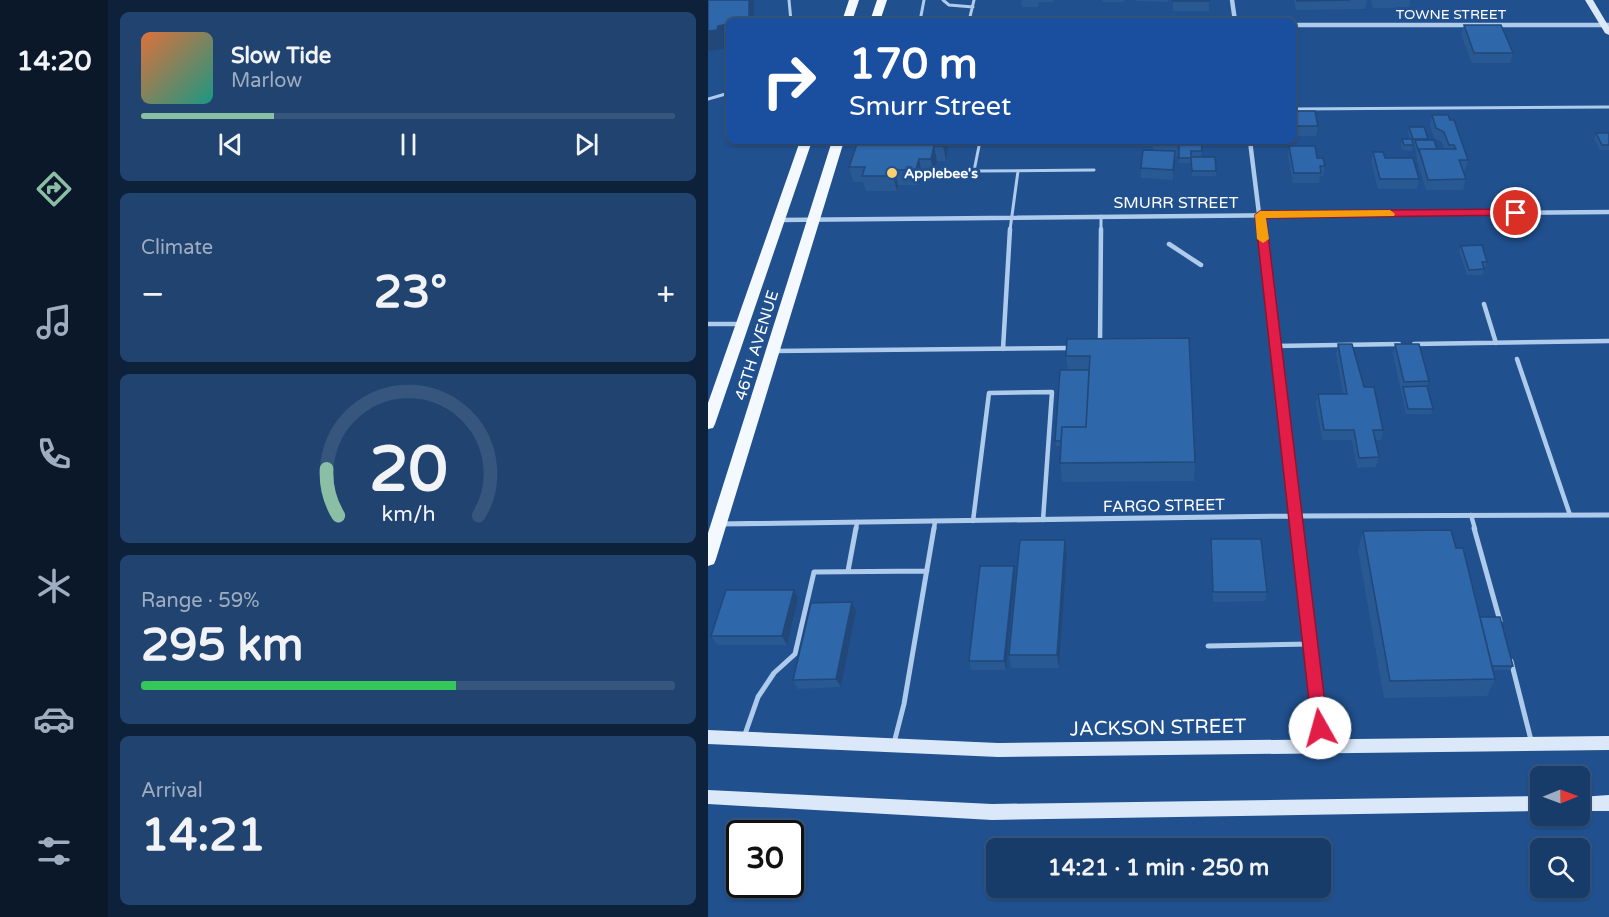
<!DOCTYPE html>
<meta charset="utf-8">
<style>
:root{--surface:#183c6a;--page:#214370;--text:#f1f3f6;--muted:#9fadc1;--line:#36567e;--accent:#8abfa5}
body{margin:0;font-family:"Varela Round",sans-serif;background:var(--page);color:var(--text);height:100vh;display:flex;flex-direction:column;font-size:22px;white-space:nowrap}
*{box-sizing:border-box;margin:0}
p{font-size:20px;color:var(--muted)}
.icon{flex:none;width:33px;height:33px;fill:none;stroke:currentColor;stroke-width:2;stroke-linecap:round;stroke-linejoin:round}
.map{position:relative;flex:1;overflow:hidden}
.sheet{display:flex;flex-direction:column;gap:12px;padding:12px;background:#0d213a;width:600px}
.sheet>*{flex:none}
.top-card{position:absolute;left:18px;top:18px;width:570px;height:126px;border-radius:9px;box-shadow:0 2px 4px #0004,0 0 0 2px var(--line);background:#1a4fa0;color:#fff;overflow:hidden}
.needle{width:39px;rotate:89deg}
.buttons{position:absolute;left:822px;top:766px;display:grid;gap:12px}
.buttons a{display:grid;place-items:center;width:60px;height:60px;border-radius:9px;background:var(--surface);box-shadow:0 2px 4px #0004,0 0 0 2px var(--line);font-size:30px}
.speed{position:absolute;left:18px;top:820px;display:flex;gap:12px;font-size:30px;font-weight:700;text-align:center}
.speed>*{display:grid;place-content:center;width:78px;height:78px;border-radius:50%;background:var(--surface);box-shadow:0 2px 4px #0004,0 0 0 2px var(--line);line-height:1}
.speed .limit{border:3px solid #111;border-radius:9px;background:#fff;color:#111}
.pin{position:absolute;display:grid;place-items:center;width:51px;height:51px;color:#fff;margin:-26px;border:3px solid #fff;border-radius:50%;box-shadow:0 2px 6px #0007}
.me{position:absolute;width:66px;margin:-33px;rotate:353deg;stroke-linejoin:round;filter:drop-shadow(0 0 4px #0008)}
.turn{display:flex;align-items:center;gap:21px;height:126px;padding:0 24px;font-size:27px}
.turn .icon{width:78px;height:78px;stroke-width:2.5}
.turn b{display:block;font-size:42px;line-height:51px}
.big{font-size:45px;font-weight:700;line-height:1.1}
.sheet .card{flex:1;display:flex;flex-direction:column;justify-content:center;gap:9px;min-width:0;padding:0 21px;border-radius:9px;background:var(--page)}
.sheet .dial{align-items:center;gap:0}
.dial svg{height:156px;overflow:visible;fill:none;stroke:var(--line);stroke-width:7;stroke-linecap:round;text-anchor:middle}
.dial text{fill:var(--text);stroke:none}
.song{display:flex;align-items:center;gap:18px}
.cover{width:72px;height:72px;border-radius:9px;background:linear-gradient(135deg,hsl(20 70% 55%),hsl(170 70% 35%))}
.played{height:6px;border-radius:3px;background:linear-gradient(90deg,var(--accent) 25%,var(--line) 25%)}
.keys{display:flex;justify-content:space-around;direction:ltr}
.heat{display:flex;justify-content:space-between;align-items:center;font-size:33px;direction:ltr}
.charge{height:9px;border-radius:4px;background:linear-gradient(90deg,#34c759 59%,var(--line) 0)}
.trip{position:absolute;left:278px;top:838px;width:345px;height:60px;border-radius:9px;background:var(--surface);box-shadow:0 2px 4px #0004,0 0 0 2px var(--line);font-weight:700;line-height:60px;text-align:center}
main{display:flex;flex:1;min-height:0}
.menu{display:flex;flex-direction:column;width:108px;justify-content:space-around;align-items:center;background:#0a182a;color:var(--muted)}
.menu .icon{width:42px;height:42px}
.menu .on{color:var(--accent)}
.menu b{font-size:27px;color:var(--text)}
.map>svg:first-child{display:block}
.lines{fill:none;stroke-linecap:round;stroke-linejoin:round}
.lane-far2{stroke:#aecbec;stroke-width:3}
.lane-far1{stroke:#aecbec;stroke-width:4.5}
.lane{stroke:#aecbec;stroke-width:5}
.street-far2{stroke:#aecbec;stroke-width:4.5}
.street-far1{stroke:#aecbec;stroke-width:5}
.street{stroke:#aecbec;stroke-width:8}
.secondary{fill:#dae8f9;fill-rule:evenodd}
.primary{fill:#f4f8ff;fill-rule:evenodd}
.wall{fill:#285993}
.shaded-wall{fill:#214878}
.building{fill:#2f67ab;stroke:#214878;stroke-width:1.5}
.route{fill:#e11d48;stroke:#92132f;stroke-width:1.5}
.slow{fill:#f59e0b}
.poi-dot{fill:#fad16f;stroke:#20508e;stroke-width:2}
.labels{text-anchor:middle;stroke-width:6;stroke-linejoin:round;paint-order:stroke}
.far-street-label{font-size:14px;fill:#fff;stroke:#20508e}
.far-poi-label{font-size:14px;font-weight:bold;fill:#fff;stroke:#20508e;text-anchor:start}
.street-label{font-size:16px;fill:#fff;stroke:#20508e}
.near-street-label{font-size:20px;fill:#fff;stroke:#20508e}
</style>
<main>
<nav class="menu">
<b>14:20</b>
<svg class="icon on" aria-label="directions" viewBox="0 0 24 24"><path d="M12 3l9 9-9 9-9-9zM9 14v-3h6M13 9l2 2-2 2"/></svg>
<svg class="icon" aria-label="music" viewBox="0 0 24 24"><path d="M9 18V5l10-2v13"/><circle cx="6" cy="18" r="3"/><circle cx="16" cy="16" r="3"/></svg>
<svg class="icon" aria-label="phone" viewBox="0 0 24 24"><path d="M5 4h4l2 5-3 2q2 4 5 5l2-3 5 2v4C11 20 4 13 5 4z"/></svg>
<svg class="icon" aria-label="climate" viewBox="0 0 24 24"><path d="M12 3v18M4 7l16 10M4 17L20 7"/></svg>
<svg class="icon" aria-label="car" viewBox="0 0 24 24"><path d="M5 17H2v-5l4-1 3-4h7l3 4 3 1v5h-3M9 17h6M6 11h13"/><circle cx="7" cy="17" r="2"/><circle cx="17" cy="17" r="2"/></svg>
<svg class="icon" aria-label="filters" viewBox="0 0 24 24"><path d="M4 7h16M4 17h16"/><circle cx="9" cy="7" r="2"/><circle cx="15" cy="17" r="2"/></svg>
</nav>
<section class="sheet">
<div class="card">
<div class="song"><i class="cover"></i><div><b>Slow Tide</b><p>Marlow</p></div></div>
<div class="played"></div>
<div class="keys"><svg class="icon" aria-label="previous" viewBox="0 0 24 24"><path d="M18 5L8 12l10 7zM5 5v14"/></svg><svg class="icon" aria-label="pause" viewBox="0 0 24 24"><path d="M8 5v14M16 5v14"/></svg><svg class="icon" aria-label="next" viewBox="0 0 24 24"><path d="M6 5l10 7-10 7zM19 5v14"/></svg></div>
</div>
<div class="card"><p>Climate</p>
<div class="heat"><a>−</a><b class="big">23°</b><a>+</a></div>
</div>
<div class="card dial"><svg viewBox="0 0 100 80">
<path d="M14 69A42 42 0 1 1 86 69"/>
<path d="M14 69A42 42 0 0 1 8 45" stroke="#8abfa5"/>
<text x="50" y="56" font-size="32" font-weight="700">20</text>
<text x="50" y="72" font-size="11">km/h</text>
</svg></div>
<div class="card"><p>Range · 59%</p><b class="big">295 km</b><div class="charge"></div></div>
<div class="card"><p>Arrival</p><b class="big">14:21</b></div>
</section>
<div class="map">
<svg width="901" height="917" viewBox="0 0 901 917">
<rect width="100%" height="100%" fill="#20508e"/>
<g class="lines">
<path class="lane-far2" d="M81,0L83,21
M235,0L241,5L265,7
M212,21L216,0
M261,21L266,0
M0,99L21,93
M585,109L901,107
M272,141L266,171L386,170
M302,230L310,171
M393,230V216"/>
<path class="lane-far1" d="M461,244L493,265
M776,304L788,343
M0,324H32
M706,344L901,341
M392,345L393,229
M567,346L691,344
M295,349L302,229
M65,351L363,348
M809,359L862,515
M763,515L767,529
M265,521L281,393L344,392L335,520
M148,529L149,522
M226,529L227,521"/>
<path class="lane" d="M766,528L792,621
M140,571L148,528
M500,646L602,644
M803,661L823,740
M36,737L50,697L66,673L87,654L106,572L219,571
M186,743L196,704L226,528"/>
<path class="street-far2" d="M524,0L527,21
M585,25H901
M542,141L553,230
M71,220L901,212"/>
<path class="street-far1" d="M552,229L588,529
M11,524L587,516L901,515"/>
<path class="street" d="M588,528L614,745"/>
<path class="secondary" d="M877,0H885L901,27V35L897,33Z
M0,730L290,743L901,736V750L290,757L0,744Z
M0,790L284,804L832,796V811L284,820L0,804Z
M901,795V811H872V797Z"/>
<path class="primary" d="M141,0H151L144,21H134Z
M169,0H179L172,21H162Z
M92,141H104L7,424L5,428L0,429V403Z
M124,141H136L8,559L6,564L0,566V533Z"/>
</g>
<path class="wall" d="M313,0H345V2H331L330,7H314Z
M394,0H416V2H394Z
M427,0H460V2L427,1Z
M465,0H501V11H465Z
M586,0H659L657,9L588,10Z
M663,0H702L701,8H665Z
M756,25L805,53L802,63H764L753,35Z
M585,111L610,126L608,136H585Z
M724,115L760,160L757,170H755L758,179L755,190H718L709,160V157L706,144H705L704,151L694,150L693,144L694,139H702L700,133L701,127L720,139V140L729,149H736L734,142L726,138L722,125Z
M888,133H901V150H892L886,139Z
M150,141H239L240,149L238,161H229L226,174H214L211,185H190L189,191H158L155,182H145L141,167Z
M445,141H469V156H467L465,180L433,178V168L445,150Z
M470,141L494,151L493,156H483V157L508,171V176H484L483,163H471Z
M581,146L609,158L617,166L615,176H612L611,183H585L580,156Z
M665,152L711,179L709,189H670L663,162Z
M753,246L779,262L778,267H776V269L775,275H759L751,251Z
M481,338L487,462L486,481L354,482L352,463L353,446H348L347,441L360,370L358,356Z
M630,344L675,430L673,440H667L671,457L668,467L649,468L644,440H614L608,404L610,394H635L628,354Z
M687,344L721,381L719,386L725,409L723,414H698L685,355Z
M655,531L748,548L772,617L805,666L802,670H785L787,679L779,696L676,698L650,550Z
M503,539L559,592L557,601L505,602L502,549Z
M357,540L359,554L351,668H303L301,655Z
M306,566L307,575L298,670H263L261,661Z
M90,599L79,645H9L3,636Z
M144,602L148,611L133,687L90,689L85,680Z"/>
<path class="shaded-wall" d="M41,0H46V21H41Z
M21,24V43L16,44V49L0,51V31L10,26Z
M236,141H239L240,149L238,161L235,146Z
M226,146L229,161L226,174L223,159Z
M467,151V162L465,180V170Z
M211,159L214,174L211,185L208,170Z
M187,170L190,185L189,191L185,176Z
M357,540L359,554L351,668L349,655Z
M306,566L307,575L298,670L296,661Z
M86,590L90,599L79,645L74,636Z
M144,602L148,611L133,687L128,679Z"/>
<path class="building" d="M0,0H41V21H21V24L10,26L9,30L0,31Z
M465,0H501V1H465Z
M589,0H642L589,1Z
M756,25H793L805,53H766Z
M585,111H607L610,126H585Z
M724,115H740L742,120H746L760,160H751L758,179L720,180L711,149H748L746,145H741L736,132L728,128Z
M701,127H716L720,139H705Z
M888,133H901V145H894Z
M694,139H704L705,145H696Z
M707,140H726L729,149H711V152Z
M150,141H236L235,146H226L223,159H211L208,170H187L185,176H154L157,167H141Z
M445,141H469V145H445Z
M471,141H493L494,151H483V157H507L508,171H484L483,158H471Z
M581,146H607L609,158H615L617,166H612L613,173H586Z
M435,150L467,151L465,170L433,168Z
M665,152H675L677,158H705L711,179H672Z
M774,245L779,262H774L776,269L761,270L753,246Z
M481,338L487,462L352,463L354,427H378L382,356H358L359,339Z
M630,344H644L656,387H666L675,430H665L671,457L651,458L646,430H616L610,394H639Z
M687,344H711L721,381L696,382Z
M352,370H381L378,427H354L353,441H347Z
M719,386L725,409H700L695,387Z
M743,530L748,548H755L787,679L682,681L655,531Z
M503,539H553L559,592H505Z
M312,540H357L349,655H301Z
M272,566H306L296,661H261Z
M18,590H86L74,636H3Z
M144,602L128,679L85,680L103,603Z
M772,617H792L805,666H784Z"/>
<path class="route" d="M808,209L812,210V215L558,218L620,728L618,734L612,736L606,734L604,728L547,215L552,211Z"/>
<path class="slow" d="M682,210L687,214L686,216L558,218L561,239L555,243L549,239L547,215L552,211Z"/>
<circle class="poi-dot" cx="184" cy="173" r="6"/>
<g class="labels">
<g class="far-street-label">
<text x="743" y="19">TOWNE STREET</text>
</g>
<g class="far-poi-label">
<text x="196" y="178">Applebee's</text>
</g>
<g class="street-label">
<text x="468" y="208">SMURR STREET</text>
<text transform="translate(48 345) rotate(-73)" y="6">46TH AVENUE</text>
<text transform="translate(456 505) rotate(-1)" y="6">FARGO STREET</text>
</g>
<g class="near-street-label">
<text transform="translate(450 727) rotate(-1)" y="7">JACKSON STREET</text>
</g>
</g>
</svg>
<div class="buttons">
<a><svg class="needle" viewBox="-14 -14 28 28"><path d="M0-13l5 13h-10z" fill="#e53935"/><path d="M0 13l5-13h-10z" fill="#9fadc1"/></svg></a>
<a><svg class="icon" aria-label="search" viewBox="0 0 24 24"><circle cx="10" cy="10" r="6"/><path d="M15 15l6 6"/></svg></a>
</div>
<div class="speed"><div class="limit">30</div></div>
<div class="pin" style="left:808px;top:213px;background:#d93025"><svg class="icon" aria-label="arrive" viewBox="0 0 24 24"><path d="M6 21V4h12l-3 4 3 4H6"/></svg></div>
<svg class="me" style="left:612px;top:728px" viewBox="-20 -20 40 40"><circle r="19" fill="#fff"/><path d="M0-13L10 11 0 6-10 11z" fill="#e11d48"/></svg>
<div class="trip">14:21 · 1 min · 250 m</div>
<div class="top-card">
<div class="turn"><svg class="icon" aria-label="right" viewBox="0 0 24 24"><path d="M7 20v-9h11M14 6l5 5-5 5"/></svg><div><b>170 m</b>Smurr Street</div></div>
</div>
</div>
</main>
